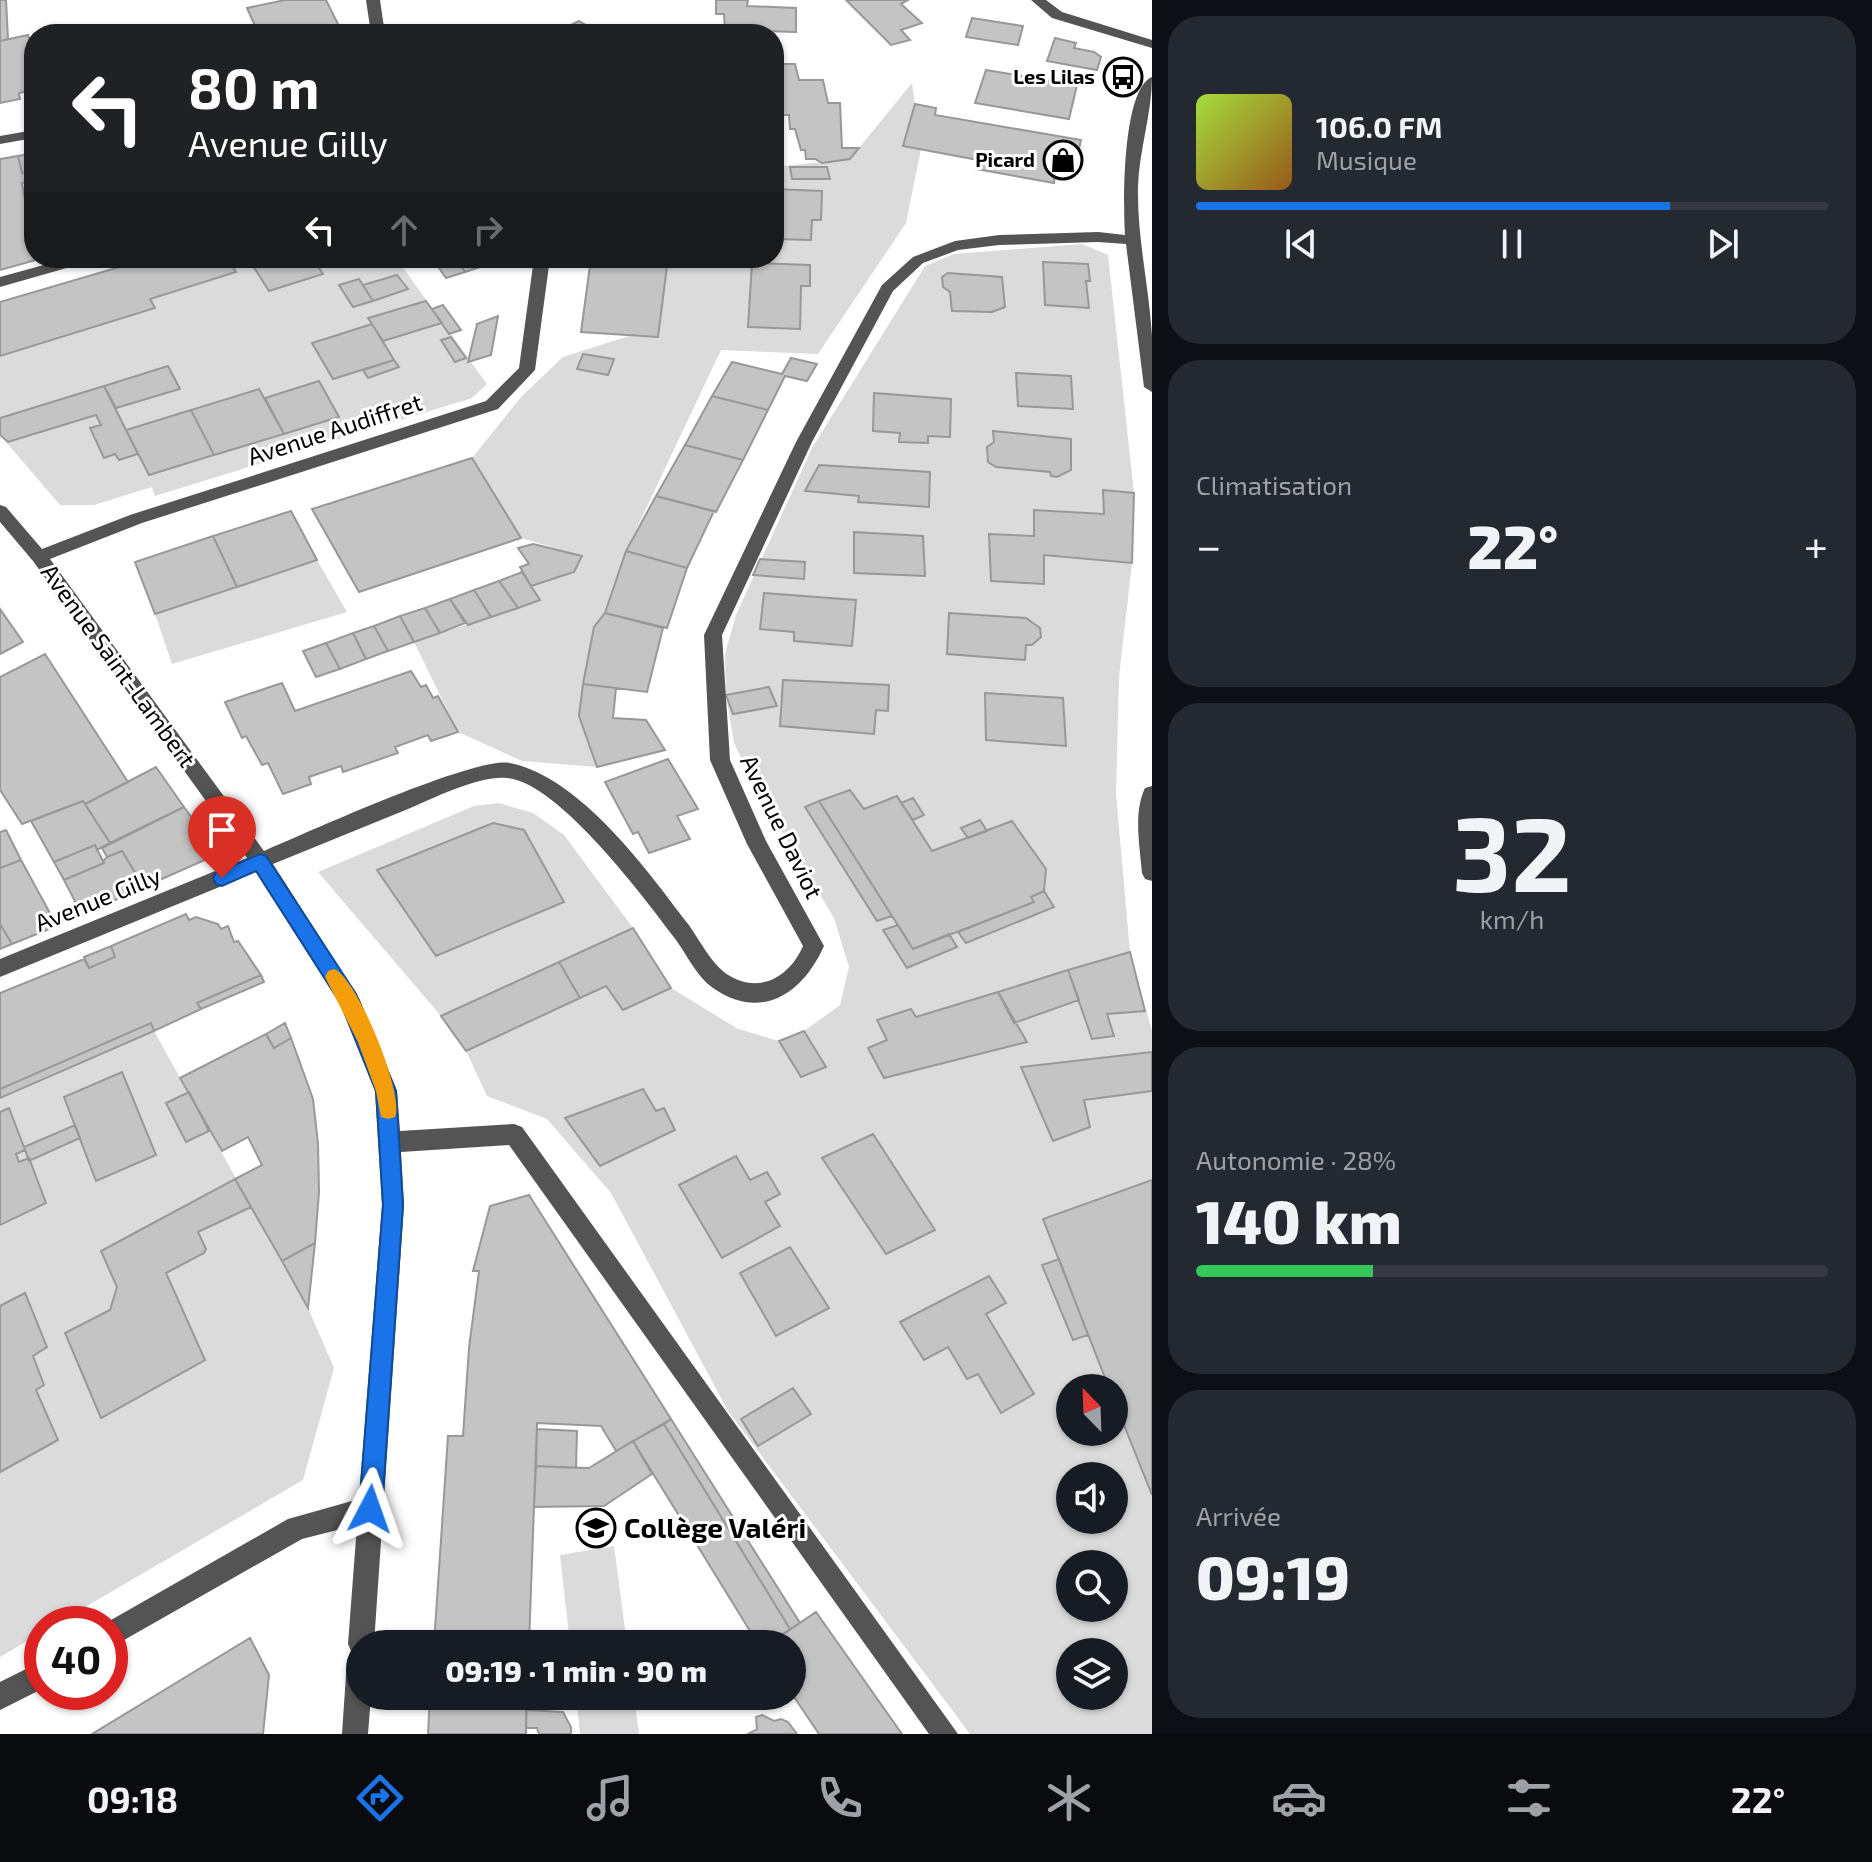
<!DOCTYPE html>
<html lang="fr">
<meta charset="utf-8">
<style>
:root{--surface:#171b24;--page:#242831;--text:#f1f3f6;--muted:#9ea1a6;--line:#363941;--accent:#1a73e8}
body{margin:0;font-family:"Exo 2",sans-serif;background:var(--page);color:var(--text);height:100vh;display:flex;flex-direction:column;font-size:30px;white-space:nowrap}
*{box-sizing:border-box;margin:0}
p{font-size:26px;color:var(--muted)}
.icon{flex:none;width:44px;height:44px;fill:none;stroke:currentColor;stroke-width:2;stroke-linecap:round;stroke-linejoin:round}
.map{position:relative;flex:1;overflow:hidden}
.sheet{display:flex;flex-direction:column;gap:16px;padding:16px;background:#0d0f14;width:720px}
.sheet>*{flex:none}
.hud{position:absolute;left:24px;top:24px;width:760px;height:244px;border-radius:32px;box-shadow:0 2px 6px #0004;background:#202124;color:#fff;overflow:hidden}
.needle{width:52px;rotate:337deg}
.buttons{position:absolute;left:1056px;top:1374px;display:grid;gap:16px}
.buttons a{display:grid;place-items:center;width:72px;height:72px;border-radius:50%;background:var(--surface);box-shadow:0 2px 6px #0004;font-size:40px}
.speed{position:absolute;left:24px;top:1606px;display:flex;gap:16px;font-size:40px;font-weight:700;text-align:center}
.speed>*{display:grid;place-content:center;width:104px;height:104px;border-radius:50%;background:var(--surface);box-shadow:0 2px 6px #0004;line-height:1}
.speed .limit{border:12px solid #d22;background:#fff;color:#111}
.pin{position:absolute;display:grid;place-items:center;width:68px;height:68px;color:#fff;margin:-82px -34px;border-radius:50% 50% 50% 0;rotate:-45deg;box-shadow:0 0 8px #0007}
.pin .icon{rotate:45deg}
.me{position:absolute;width:88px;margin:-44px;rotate:4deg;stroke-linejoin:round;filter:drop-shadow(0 0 6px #0008)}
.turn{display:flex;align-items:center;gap:28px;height:168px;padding:0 32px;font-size:36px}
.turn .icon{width:104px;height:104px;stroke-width:2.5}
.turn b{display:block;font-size:56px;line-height:68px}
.lanes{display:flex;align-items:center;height:76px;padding:0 32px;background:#0003;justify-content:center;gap:40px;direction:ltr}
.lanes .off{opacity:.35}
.big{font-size:60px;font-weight:800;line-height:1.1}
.sheet .tile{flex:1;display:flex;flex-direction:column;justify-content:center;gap:12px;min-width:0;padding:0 28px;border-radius:32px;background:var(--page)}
.sheet .dial{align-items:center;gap:0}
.dial b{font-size:104px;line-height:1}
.song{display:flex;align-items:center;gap:24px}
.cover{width:96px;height:96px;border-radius:12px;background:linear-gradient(135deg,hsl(80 70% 55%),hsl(30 70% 35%))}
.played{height:8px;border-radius:4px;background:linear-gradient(90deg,var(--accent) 75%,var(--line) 75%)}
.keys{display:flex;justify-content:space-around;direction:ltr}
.heat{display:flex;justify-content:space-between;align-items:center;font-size:44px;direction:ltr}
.charge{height:12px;border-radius:6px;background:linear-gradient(90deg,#34c759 28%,var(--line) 0)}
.trip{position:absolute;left:346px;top:1630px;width:460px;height:80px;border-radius:40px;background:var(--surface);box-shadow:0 2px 6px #0004;font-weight:800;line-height:80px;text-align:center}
.tabs{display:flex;height:128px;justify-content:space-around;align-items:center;background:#090b0e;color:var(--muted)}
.tabs .icon{width:56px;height:56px}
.tabs .active{color:var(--accent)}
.tabs b{font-size:36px;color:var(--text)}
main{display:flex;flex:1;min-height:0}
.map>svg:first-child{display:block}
.green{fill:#dbdbdb;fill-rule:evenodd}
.building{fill:#c4c4c4;stroke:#989898;stroke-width:2}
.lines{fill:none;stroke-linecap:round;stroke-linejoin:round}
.minor{fill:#545454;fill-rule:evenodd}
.route{fill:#1a73e8;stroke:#114b97;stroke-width:2}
.slow{fill:#f59e0b}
.labels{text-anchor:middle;stroke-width:6;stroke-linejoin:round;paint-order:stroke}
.far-poi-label{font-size:20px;font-weight:bold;fill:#000;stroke:#fff;text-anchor:end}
.street-label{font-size:24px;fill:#000;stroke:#fff}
.near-poi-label{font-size:28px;font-weight:bold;fill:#000;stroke:#fff;text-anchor:start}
</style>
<main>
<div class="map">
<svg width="1152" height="1734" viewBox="0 0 1152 1734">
<rect width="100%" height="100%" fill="#fff"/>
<path class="green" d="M912,83L921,149L906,223L818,354L721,350L626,551L605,613L594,627L579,716L597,767L522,761L458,732L414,642L540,600L531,586L574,572L582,556L521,538L472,458L521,397L563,357L629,336L658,337L668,258H774V167L850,159Z
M1082,244L1108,255L1134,493L1132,563L1119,677L1116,794L1130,952L1152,1031V1734H970L728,1411L611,1193L547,1119L487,1096L466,1051L441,1016L318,872L474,806L499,803L533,813L564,835L633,928L671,988L738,1029L779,1041L804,1031L840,1005L849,967L834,918L757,790L734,743L726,695L725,654L736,615L812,448L925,266L954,254ZM1070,1388H1114V1432H1070ZM1070,1476H1114V1520H1070ZM1070,1564H1114V1608H1070ZM1070,1652H1114V1696H1070Z
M177,258H396L487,384L472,398L155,496L152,487L94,505H60L0,435V347Z
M317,560L347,612L172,664L155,614Z
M154,1031L308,1308L334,1368L303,1480L56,1624H42V1632L0,1657V1098Z
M614,1546L627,1644H570L560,1555Z
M576,1696H634L639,1734H580Z"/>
<path class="building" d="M0,0H6L8,39L0,41Z
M285,0H326L343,34H243L242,31L256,28L247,8Z
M716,0H748L747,6L796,8V32L725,30L724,14H716Z
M846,0H908L901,4L922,23L901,30L910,40L891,45Z
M972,18L1023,26L1018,45L966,37Z
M579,21L593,29L605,25L622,34H561L567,31L563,29Z
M197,25L201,34H147Z
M28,35L34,52V90L19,93L20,99L0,103V41Z
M1055,38L1076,43L1074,48L1094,52L1101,57L1097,70L1047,61Z
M774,64H795L799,80H823L828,103H840L842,148H859L850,159L822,163L815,159H806L805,150H801L795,129H790L789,115H774Z
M986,70L1077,85L1069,119L975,103Z
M915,104L936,108L935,115L1081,140L1073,176L1055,173L1054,183L976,169L978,160L903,146Z
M34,153V172L22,173L18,156Z
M18,156L22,173L34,172V181L22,183L28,217L34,216V258H43L0,270V159Z
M790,167H827L830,179H792Z
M774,189L822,191L821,220H812L811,240L774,239Z
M150,258H228L236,272L150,299L155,308L0,356V302Z
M248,258H312L323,274L269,291Z
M432,258H455L465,272L446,278Z
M455,258H507L465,272Z
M591,258H668L658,337L581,332Z
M1043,262L1088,264L1090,281H1086L1089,308L1045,305Z
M752,263L810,265V286H801L800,329L748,327Z
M948,273L1002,277L1005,307L992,312L952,311L950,292L943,287L942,277Z
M397,275L408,289L373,301L363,285Z
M359,279L373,301L353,307L339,285Z
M426,301L442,323L383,341L368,318Z
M443,305L461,330L449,334L432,309Z
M498,316L491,355L468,362L477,324Z
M372,324L394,360L333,379L312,343Z
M451,337L466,358L455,362L441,340Z
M583,354L614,359L608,375L577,369Z
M791,358L817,364L807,381L785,376L768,410L712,396L732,362L782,374Z
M394,360L399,367L368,378L363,370Z
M168,366L180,389L116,408L104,386Z
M1016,373L1071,376L1073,409L1018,406Z
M319,381L339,417L284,434L265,398Z
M104,386L138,454L119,460L115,454L104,458L90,428L101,425L96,415L8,442L0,435V418Z
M259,389L284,434L214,455L191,410Z
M874,393L951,399L950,437L928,436V443L899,442L900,433L873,431Z
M712,396L768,410L743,460L685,445Z
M191,410L214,455L149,475L126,430Z
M993,431L1071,439V470L1057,477L1051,476L1050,472L996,467L988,462L987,447L994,442Z
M685,445L743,460L716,512L656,496Z
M472,458L521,538L359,592L312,509Z
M819,465L930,472L929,507L858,502L859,496L805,491Z
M1103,490L1134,493L1132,563L1044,555V584L991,581L989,534L1034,536V510L1104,514Z
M656,496L714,511L687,568L626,551Z
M291,511L317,560L237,587L213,536Z
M854,532L923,536L925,576L854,573Z
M213,536L237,587L155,614L135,562Z
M533,544L582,556L574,572L531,586L520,567L529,564L518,548Z
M626,551L687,568L667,628L605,613Z
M760,559L805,562L804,579L753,575Z
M522,572L540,600L518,608L499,581Z
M499,581L518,608L491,617L474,590Z
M474,590L491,617L468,625L450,599Z
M764,593L856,600L852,646L794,641V632L760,629Z
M450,599L465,623L440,633L425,608Z
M425,608L440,633L414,642L400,616Z
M0,609L23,642L0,654Z
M605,613L663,628L647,692L583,684L594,627Z
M949,613L1026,618L1040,628L1041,637L1032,645H1026L1025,660L947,654Z
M400,616L414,642L388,651L374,626Z
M374,626L388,651L366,659L353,633Z
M353,633L366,659L340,669L326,643Z
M326,643L340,669L316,677L303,651Z
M45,654L128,782L85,804L83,801L22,824L0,790V677Z
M411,671L421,687L426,685L433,698L438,696L458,732L431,741L428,735L395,747L398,753L343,772L341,766L309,777L311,784L283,794L268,763L262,765L246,736L242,738L225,702L282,683L295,711Z
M783,680L889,685L888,711L876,710L874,734L780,726Z
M583,684L616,688L613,718L646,720L665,750L597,767L579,716Z
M769,687L777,706L733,714L726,695Z
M985,693L1063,698L1066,746L986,740Z
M668,759L698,809L677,816L690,839L649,853L638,832L633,834L605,782Z
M156,767L184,807L110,843L85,804Z
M850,790L864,809L897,796L932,851L1012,821L1046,869L1044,891L1031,897L1034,902L913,949L819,801Z
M913,798L924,815L913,820L901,803Z
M83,801L110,843L97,850L95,845L54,862L31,821Z
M819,801L892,916L877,921L805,807Z
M184,807L218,854L144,887L122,851L107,857L102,848Z
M980,820L987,831L968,838L961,828Z
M493,823L524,830L564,902L436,956L377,870Z
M6,830L21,860L0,868V832Z
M95,845L104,863L64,880L54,862Z
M122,851L144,887L82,915L64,880L104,863L103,861L107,857Z
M21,860L57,926L12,944L0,924V868Z
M1044,891L1054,907L966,943L958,932L1034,902L1031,897Z
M186,914L189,920L196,917L218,924L221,929L228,926L234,942L238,941L261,975L197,1003L201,1009L154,1031L151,1023L0,1089V993L84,959L89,968L115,957L111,946Z
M0,924L12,944L0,949Z
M898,925L913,949L949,934L957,947L907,968L883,930Z
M633,928L671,988L623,1010L606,986L580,998L559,962Z
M111,946L115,957L89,968L84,957Z
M1130,952L1145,1011L1107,1014L1114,1036L1092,1039L1068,970Z
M559,962L580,998L466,1051L441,1016Z
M1068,970L1079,1000L1014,1023L998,992Z
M261,975L264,982L201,1009L197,1003Z
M998,992L1027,1042L884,1078L868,1048L887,1040L877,1020L911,1009L916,1017Z
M151,1023L154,1031L0,1098V1089Z
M285,1023L291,1038L274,1048L266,1034Z
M804,1031L826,1067L801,1077L779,1041Z
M266,1034L274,1048L291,1038L313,1099L318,1144L319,1192L315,1243L282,1261L235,1179L262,1165L248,1137L222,1151L180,1078Z
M1152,1052V1091L1084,1100L1090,1127L1053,1141L1021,1067Z
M122,1072L156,1155L96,1181L64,1097Z
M643,1089L656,1111L664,1108L675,1130L600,1166L565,1118Z
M189,1092L209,1131L186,1142L166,1103Z
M9,1108L25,1150L16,1154L19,1162L29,1158L46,1203L0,1225V1112Z
M75,1125L80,1138L29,1161L24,1147Z
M873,1134L935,1230L886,1254L822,1158Z
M736,1156L750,1180L767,1172L780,1194L765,1202L780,1226L722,1258L679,1185Z
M235,1179L251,1207L198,1232L206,1249L204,1253L166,1273L205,1360L101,1418L65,1333L110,1310L117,1287L101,1251Z
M1152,1180V1495L1114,1400V1388H1109L1043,1219Z
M529,1195L671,1419L616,1451L601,1426L537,1423L529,1644H434L448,1436H463L469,1348L479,1271H473L490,1206Z
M315,1243L308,1308L282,1261Z
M790,1247L829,1308L776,1336L740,1273Z
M1059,1259L1088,1335L1073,1340L1042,1265Z
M989,1276L1006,1303L986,1314L1034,1394L1001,1413L978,1374L967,1379L948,1347L924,1360L900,1322Z
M25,1293L47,1347L33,1356L44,1385L36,1390L58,1440L0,1472V1306Z
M793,1388L811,1414L758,1446L741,1419Z
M671,1419L800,1623L790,1629L664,1424Z
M664,1424L790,1629L769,1644H758L633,1441Z
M537,1429L577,1431L576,1468L536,1466Z
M633,1441L652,1474L604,1506L534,1507L536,1466L589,1468Z
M816,1612L902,1734H819L792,1694V1644H769Z
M250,1638L269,1675L263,1734H92Z
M430,1696H527L526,1734H428Z
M526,1710L563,1712L571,1727V1734H539L537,1728H526Z
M762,1715L774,1721L781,1719L788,1722L797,1734H748L757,1729L756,1717Z"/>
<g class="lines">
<path class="minor" d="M366,0H380L385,34H371Z
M1031,0H1046L1062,12L1152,40V48L1052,18Z
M1152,77C1152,114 1139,150 1138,187C1137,238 1149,286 1152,336C1152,355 1152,374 1152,392L1144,387L1126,244L1098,242L999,245L958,250L923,263L893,291L812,442L722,635L730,760L766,841L824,946C803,993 762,1022 713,988C697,977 687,955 676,940C645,899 559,783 507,778C479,775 434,798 408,809C363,827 318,846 273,864L360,1000L397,1091L400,1131L514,1124L522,1127L958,1734H929L509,1145L401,1152L404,1205L374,1644H360V1696H371L368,1734H342L347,1660L351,1651L348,1644L357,1525L302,1539L110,1648V1624H104L288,1519L359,1499L382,1205L375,1091L340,1004L256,872L0,977V959L247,858L33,561L0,522V505L6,507L42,549L130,515L486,401L519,368L534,258H550L535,370L498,409L142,523L50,559L264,851C306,833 475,756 510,763C580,777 647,870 688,924C700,940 712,966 730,976C761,994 790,976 803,946L747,844L710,760L704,635L796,442L882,285L913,257L955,241L999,235L1098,232L1125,235C1123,205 1122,89 1152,77Z
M34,130V138L0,144V136Z
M69,258H94L91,261L0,287V277Z
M1152,786V881L1145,879L1142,873C1140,847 1133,813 1145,788Z
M42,1661V1689L0,1710V1682Z"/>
</g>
<path class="route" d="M260,854L266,856L356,994L396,1091L403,1205L382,1509L379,1518L370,1521L362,1518L359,1509L383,1205L376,1091L341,1004L256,871L222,886L216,884L213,878L216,873Z"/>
<path class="slow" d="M334,969C357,977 405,1095 395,1117L388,1119L381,1117L376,1091L358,1042L325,977L328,971Z"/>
<defs>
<symbol id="bus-ring" viewBox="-11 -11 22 22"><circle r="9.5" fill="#fff" stroke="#000" stroke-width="1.5"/><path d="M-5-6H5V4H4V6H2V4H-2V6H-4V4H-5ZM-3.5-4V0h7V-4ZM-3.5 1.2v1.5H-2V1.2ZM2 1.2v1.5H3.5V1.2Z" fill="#000"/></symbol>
<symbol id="shop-ring" viewBox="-11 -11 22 22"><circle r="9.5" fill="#fff" stroke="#000" stroke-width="1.5"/><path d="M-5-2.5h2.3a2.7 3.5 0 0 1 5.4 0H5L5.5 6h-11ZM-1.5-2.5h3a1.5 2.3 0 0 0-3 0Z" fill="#000"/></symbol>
<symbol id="school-ring" viewBox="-11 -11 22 22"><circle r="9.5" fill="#fff" stroke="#000" stroke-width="1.5"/><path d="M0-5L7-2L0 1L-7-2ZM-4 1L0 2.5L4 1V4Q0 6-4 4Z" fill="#000"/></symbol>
</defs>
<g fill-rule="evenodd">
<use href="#bus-ring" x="1101" y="55" width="44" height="44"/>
<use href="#shop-ring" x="1041" y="138" width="44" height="44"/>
<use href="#school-ring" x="574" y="1506" width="44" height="44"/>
</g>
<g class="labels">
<g class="far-poi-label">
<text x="1095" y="84">Les Lilas</text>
<text x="1035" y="167">Picard</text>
</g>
<g class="street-label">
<text transform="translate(335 430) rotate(-18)" y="8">Avenue Audiffret</text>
<text transform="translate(118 666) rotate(54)" y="8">Avenue Saint-Lambert</text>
<text transform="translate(781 827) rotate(64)" y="8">Avenue Daviot</text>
<text transform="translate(98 900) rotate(-22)" y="8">Avenue Gilly</text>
</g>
<g class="near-poi-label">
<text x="624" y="1538">Collège Valéri</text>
</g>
</g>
</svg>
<div class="buttons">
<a><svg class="needle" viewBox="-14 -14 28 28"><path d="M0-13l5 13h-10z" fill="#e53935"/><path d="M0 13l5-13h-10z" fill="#9ea1a6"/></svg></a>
<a><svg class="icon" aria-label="sound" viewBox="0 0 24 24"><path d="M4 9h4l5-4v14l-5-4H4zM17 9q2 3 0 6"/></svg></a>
<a><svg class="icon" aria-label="search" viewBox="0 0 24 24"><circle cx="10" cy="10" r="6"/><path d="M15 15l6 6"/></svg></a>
<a><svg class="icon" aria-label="layers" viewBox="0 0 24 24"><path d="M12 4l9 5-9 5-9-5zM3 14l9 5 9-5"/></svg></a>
</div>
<div class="speed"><div class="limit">40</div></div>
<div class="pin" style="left:222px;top:878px;background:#d93025"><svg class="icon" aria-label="arrive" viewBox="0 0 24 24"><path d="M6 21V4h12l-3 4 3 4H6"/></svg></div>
<svg class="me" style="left:370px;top:1509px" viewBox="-20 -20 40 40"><path d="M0-17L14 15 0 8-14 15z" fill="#1a73e8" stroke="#fff" stroke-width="4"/></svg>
<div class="trip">09:19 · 1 min · 90 m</div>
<div class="hud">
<div class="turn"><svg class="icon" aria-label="left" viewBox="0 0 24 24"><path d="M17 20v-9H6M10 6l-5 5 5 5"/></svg><div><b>80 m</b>Avenue Gilly</div></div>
<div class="lanes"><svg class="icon" aria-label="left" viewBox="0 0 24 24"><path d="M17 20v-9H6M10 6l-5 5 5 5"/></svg><svg class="icon off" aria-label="ahead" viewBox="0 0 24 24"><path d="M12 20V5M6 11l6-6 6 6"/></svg><svg class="icon off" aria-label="right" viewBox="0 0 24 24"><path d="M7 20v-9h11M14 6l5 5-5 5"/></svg></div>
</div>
</div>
<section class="sheet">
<div class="tile">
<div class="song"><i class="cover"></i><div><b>106.0 FM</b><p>Musique</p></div></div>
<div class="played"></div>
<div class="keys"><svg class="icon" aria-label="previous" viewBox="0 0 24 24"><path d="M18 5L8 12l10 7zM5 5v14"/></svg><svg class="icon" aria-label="pause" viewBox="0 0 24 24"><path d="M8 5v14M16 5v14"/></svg><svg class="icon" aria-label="next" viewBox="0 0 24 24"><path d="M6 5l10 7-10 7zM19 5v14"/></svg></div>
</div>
<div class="tile"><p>Climatisation</p>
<div class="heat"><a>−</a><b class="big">22°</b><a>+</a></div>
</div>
<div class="tile dial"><b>32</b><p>km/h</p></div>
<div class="tile"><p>Autonomie · 28%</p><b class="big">140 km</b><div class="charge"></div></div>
<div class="tile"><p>Arrivée</p><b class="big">09:19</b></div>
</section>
</main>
<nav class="tabs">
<b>09:18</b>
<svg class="icon active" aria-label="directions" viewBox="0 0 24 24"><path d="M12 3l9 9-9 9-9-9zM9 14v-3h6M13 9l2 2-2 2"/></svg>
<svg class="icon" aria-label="music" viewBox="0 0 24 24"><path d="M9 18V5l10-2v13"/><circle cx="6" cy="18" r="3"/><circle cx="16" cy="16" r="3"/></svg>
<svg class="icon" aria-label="phone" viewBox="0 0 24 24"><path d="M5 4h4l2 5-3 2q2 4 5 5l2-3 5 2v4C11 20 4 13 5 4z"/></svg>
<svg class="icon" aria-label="climate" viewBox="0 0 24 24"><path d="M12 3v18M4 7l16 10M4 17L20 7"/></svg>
<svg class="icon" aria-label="car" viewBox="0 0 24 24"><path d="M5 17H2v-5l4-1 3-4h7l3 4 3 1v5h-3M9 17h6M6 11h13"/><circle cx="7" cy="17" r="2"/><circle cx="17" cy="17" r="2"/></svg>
<svg class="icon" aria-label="filters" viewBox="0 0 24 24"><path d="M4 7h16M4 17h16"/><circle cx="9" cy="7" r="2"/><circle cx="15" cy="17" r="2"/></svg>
<b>22°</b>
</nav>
